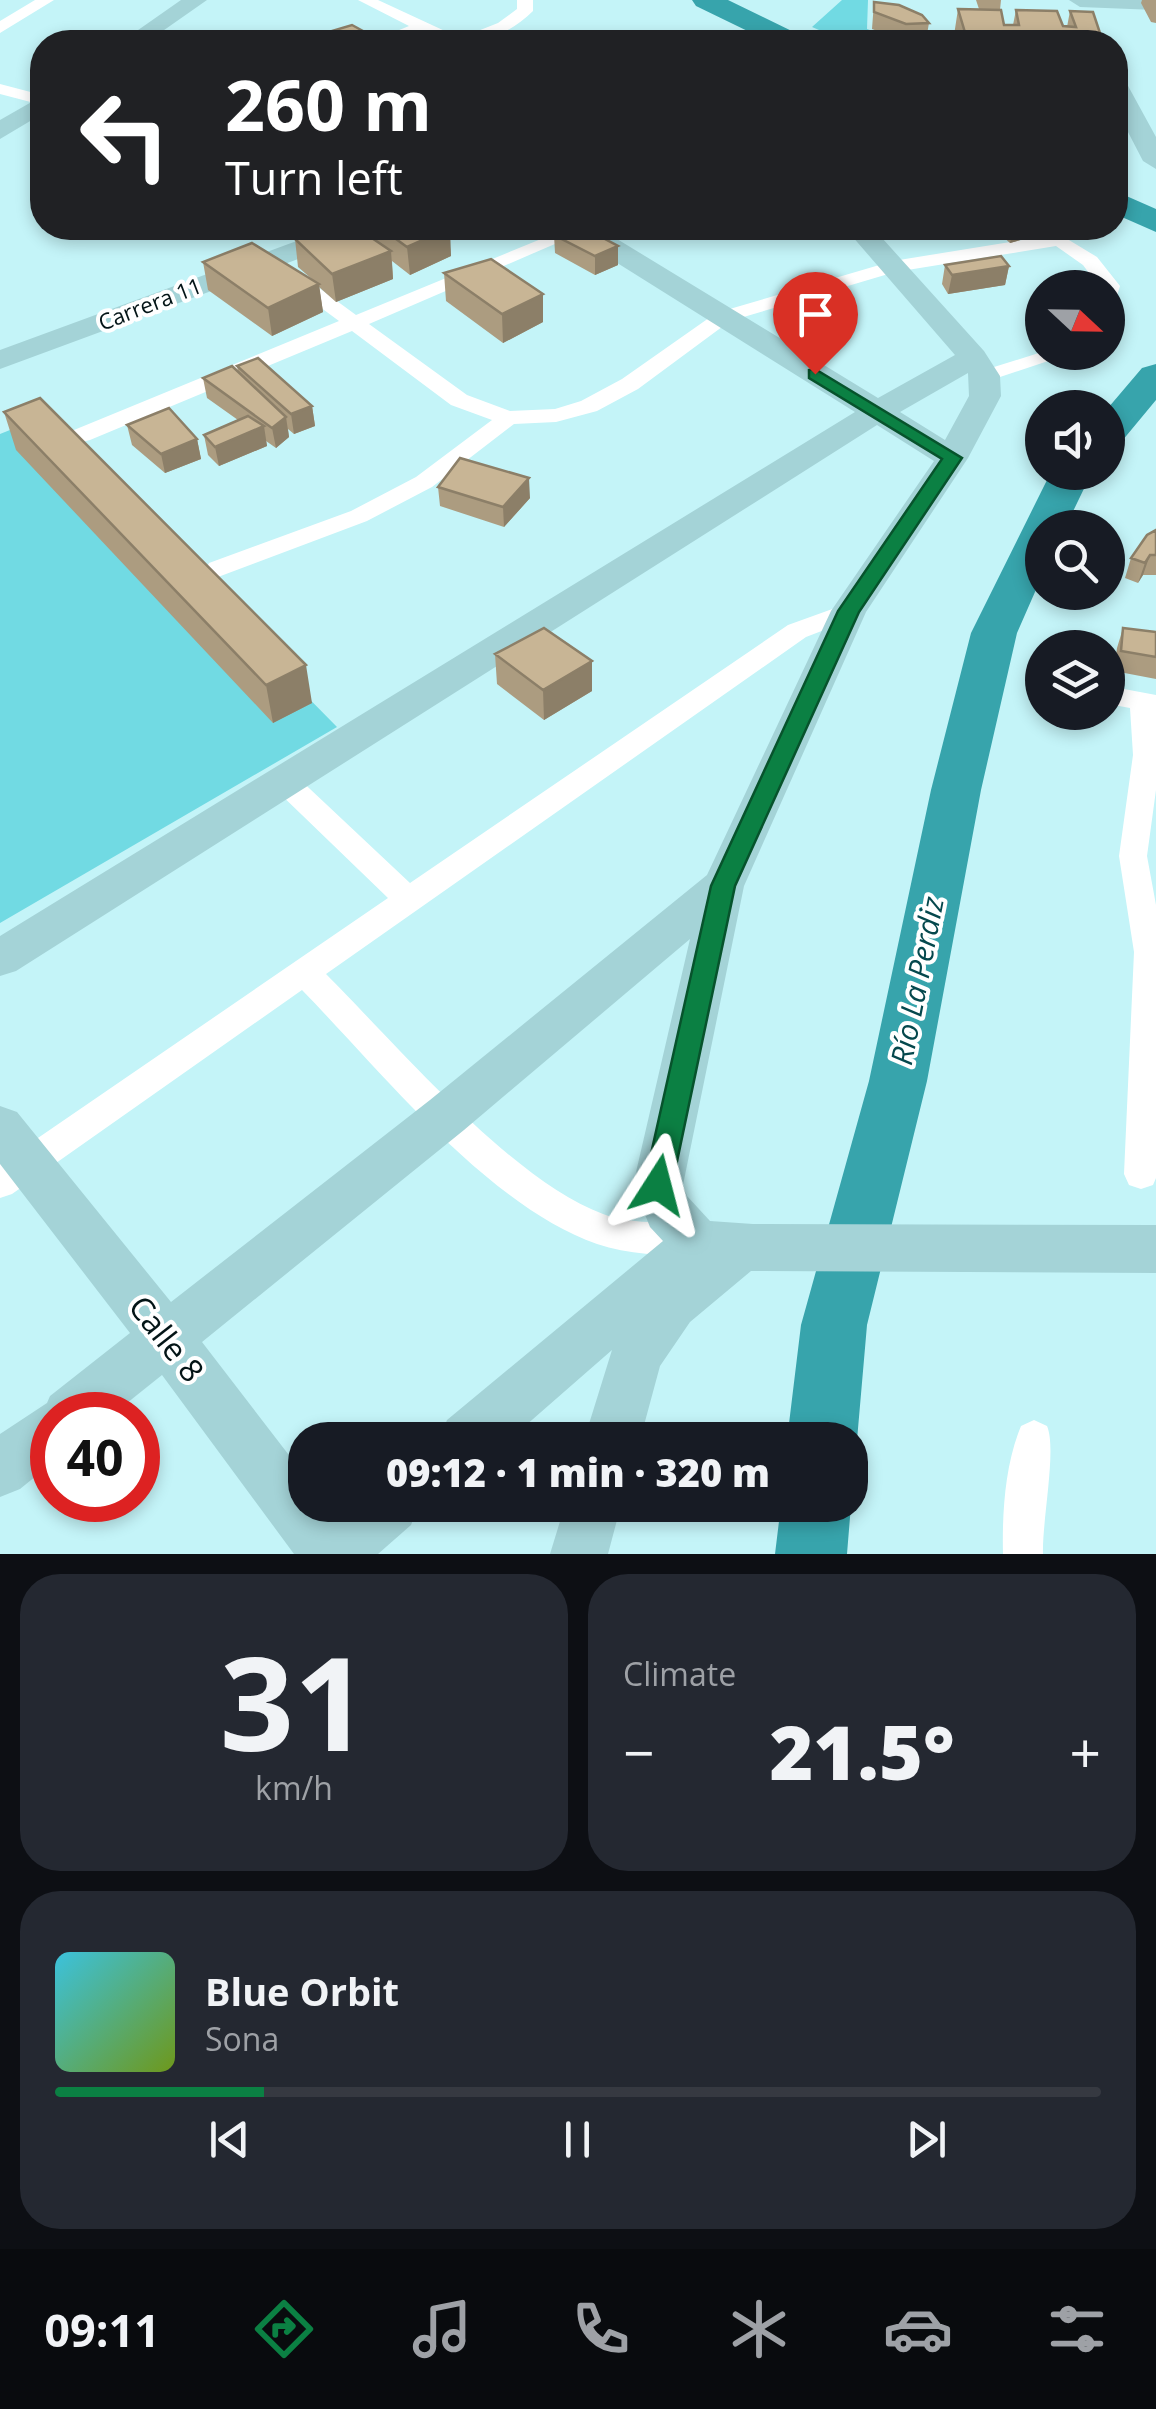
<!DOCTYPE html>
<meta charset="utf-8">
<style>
:root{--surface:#171b24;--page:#242831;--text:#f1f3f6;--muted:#9ea1a6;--line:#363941;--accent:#0b8043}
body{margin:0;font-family:"Open Sans",sans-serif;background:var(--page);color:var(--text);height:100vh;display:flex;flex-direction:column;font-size:38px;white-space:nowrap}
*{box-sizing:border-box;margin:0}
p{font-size:32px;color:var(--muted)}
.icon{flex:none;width:55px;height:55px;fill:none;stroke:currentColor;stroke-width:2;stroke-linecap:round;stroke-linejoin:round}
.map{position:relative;height:1554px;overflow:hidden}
.sheet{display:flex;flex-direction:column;gap:20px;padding:20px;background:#0d0f14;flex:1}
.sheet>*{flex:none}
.top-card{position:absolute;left:30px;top:30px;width:1098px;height:210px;border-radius:40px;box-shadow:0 5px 15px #0003;background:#202124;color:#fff;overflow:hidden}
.needle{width:65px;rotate:112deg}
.buttons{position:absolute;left:1025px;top:270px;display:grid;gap:20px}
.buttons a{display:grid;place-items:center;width:100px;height:100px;border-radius:50%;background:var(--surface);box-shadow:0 5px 15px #0003;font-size:50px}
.speed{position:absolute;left:30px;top:1392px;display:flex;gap:20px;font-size:50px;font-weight:700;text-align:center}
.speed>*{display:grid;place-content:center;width:130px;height:130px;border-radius:50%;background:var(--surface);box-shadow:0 5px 15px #0003;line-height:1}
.speed .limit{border:15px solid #d22;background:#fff;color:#111}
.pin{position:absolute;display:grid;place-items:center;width:85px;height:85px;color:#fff;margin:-102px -42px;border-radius:50% 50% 50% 0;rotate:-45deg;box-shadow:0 0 10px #0007}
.pin .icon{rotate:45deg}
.me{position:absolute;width:110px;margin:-55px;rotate:9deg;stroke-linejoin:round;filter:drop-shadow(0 0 8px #0008)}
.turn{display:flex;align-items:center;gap:35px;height:210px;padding:0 30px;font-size:45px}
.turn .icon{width:130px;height:130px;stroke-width:2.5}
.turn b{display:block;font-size:70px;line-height:85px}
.big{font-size:75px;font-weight:800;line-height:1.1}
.sheet .tile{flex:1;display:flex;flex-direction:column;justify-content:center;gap:15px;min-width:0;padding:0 35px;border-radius:40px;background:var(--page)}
.sheet .dial{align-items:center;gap:0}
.dial b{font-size:130px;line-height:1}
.song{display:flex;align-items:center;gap:30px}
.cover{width:120px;height:120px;border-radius:15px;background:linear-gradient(135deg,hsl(190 70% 55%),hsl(80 70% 35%))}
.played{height:10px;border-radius:5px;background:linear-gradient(90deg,var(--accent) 20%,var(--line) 20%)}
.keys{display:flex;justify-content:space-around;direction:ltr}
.heat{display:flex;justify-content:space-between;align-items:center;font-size:55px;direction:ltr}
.sheet .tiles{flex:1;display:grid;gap:20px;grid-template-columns:1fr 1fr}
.tile:last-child{grid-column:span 2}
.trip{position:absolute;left:288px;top:1422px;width:580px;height:100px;border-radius:40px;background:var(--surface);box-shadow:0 5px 15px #0003;font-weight:800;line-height:100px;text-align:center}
.tab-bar{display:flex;height:160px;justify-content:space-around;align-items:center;background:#090b0e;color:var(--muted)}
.tab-bar .icon{width:70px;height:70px}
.tab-bar .on{color:var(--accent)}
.tab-bar b{font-size:45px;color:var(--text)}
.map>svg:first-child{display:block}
.green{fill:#71dae3}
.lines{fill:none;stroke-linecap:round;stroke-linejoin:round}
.river{fill:#37a4ac;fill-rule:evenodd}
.street{fill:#fff;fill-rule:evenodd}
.secondary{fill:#a4d3d7;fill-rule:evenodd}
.wall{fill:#ac9c80}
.shaded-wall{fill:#8c7f68}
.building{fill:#c8b595;stroke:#8c7f68;stroke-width:2.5}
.route{fill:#0b8043;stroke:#07532c;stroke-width:2.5}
.labels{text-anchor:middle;stroke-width:8;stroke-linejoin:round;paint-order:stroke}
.far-street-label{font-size:22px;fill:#031416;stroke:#fff}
.water-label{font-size:30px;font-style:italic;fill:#05484d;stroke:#fff}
.near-street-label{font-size:32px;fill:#031416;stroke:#fff}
</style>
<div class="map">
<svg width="1156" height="1554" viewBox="0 0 1156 1554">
<rect width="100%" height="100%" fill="#c4f4f8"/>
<path class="green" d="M842,0H868L867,29L903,42H847L812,27Z
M35,420L337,727L0,923V434Z"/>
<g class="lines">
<path class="river" d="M692,0H728L802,36L806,42H770L696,6Z
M1115,191L1156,209V232L1115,214Z
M1156,364V400L1122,441L1108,444V408L1142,368Z
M1051,472H1092L1065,528H1042V576L1017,633L981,790L927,1081L867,1325L857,1440L850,1456V1440H787L801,1325L869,1081L931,790L971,633Z
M850,1501L851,1505L847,1554H775L781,1505H850Z"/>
<path class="street" d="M35,0H54L0,33V21Z
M358,0H378L460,38L498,23L517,9V0H533V11C502,42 461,50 422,32L392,42H370L409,26Z
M0,84L42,95V105L0,94Z
M568,228H592L369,324L467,395L510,411L555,409L581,401L622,379L716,313L893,261L1059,234L1097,257L1120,286L1115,302L1108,304V288H1100L1083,265L1056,246L895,272L730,321L638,389L597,411L556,422L514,424L432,487L367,521L218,577L209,575L206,569L209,563L351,511L416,477L492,420L451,405L352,331L90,440L82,442L71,435L74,430L339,321L282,279V271H296L356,315Z
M1042,352H1075L985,382L974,376L978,372Z
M849,603L861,611L858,617L806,637L326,974C396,1044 511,1180 603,1214C636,1227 675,1218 708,1231L713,1242L708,1253L696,1258C663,1254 628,1255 597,1244C488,1206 382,1072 302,990L12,1194L0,1198V1164L388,898L273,787L269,780L273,773H293L410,883L788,625Z
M1108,686L1156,695V790L1147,856L1156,905V1178L1153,1185L1141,1189L1129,1185L1124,1174L1134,952L1119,856L1133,755L1130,708L1108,704Z
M1034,1420L1047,1426C1057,1449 1042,1520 1043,1554H1003C1002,1513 1005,1464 1021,1426Z"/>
<path class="secondary" d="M181,0H207L147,42H121Z
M1069,0H1156V10L1080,7Z
M1115,77L1127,84L1156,137V169L1143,161L1115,107Z
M42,96V114L0,139V120Z
M332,228H370L366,234L0,369V350Z
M568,228H599L878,398L955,355L845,228H873L984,351L1000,376L1001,396L968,458L866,612L744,886L683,1185L687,1196L710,1221L753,1224L1156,1225V1273L751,1271L690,1322L660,1366L640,1440H584L612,1350L509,1440H439L447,1420L663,1241L650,1227L633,1185L690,939L464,1130L202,1342L305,1476V1505H328L335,1515L347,1505H419L411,1525L378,1554H294L162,1375L112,1415H52V1463L20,1489L0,1497V1434L47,1403L50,1396L130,1333L0,1164V1106L17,1112L171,1302L430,1100L707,875L831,611L934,461L877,425L16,971L0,976V936L855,412L571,234ZM968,373L969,396L945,440L900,412Z
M565,1505H621L608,1554H550Z"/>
</g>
<path class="wall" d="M976,0H1001L1000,10L1004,25H1013L1016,10L1067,27L1070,11L1101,42H953L958,9H979Z
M1142,0H1156V23L1151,22L1141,3Z
M874,2L929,23L926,40L904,41L872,29Z
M364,228H448L451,256L410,275L392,261L393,279L336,302L319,287L323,312L272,336L208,290L203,262L313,280L298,267L295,239L364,233Z
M993,228H1051V231L1010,243Z
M554,235L618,265L595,275L555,253Z
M945,265L1009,266L1005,285L948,294L942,284Z
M444,273L543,322L503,343L446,301Z
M237,366L312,406L315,426L294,434L288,429L289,437L276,448L266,441L267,446L219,466L208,455L204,435L238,420L207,398L203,378L238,372Z
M4,412L312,703L273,723L16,450Z
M127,425L197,439L201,459L165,473L132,445Z
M438,487L530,498L504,527L440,506Z
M1156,530V575H1143L1138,583L1125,578L1131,558Z
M1123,628L1156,632V679L1114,671L1117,648Z
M495,654L592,691L544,720L497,684Z"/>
<path class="shaded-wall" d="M374,37L375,42H356Z
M450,228L451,256L410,275L407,247Z
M1013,228H1051V231L1010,243Z
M618,246V265L595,275V256Z
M391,251L393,279L336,302L332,274Z
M1009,266L1005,285L948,294L952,275Z
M319,284L323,312L272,336L268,308Z
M543,294V322L503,343L502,314Z
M312,406L315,426L294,434L291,414Z
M286,417L289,437L276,448L272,428Z
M264,426L267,446L219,466L215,447Z
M197,439L201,459L165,473L161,454Z
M529,478L530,498L504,527L503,507Z
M1150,555L1143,575L1138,583L1145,563Z
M592,661V691L544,720L543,690Z
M306,665L312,703L273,723L266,685Z"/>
<path class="building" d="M874,2L899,5L922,15L929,23L906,24L874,12Z
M958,9L1001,10L1004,25H1019L1016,10L1057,11L1063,26L1076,27L1070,11L1093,12L1102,39L1100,42L1008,40L1009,42H975L967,39Z
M352,25L374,37L356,42H295Z
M326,228H357L391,251L332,274L295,239Z
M381,228H450L407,247Z
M571,228H584L618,246L595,256L554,235Z
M252,243L319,284L268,308L203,262Z
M1001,256L1009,266L952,275L945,265Z
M491,259L543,294L502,314L444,273Z
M258,358L312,406L291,414L237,366Z
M232,366L286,417L272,428L203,378Z
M40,398L306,665L266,685L4,412Z
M169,408L197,439L161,454L127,425Z
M248,416L264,426L215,447L204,435Z
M460,458L529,478L503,507L438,487Z
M1156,530V555H1150L1145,563L1131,558L1147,535Z
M544,628L592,661L543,690L495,654Z
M1123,628L1156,632V657L1121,651Z"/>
<path class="route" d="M815,369L962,458L859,612L735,886L672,1185L668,1194L658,1198L648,1194L644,1185L711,886L838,611L942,459L809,378V370Z"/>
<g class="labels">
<g class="far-street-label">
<text transform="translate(150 304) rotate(-21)" y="8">Carrera 11</text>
</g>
<g class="water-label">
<text transform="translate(918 981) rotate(-79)" y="10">Río La Perdiz</text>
</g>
<g class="near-street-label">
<text transform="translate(166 1339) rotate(52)" y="11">Calle 8</text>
</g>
</g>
</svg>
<div class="buttons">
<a><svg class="needle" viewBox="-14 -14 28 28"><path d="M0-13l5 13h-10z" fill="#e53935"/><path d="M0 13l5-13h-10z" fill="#9ea1a6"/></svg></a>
<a><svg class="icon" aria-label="sound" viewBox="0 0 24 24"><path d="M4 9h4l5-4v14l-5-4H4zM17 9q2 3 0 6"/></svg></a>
<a><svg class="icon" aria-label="search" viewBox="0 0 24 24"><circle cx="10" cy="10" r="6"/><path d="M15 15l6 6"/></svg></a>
<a><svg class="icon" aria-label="layers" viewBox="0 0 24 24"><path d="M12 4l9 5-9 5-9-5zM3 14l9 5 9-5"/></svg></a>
</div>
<div class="speed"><div class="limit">40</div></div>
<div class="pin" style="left:815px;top:374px;background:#d93025"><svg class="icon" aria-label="arrive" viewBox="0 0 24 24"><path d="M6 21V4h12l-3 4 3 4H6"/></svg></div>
<svg class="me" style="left:658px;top:1185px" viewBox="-20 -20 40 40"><path d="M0-17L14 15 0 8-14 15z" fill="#0b8043" stroke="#fff" stroke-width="4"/></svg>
<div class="trip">09:12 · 1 min · 320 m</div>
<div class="top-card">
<div class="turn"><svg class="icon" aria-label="left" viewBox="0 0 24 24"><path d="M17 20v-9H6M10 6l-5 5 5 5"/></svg><div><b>260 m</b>Turn left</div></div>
</div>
</div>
<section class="sheet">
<div class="tiles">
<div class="tile dial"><b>31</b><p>km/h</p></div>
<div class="tile"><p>Climate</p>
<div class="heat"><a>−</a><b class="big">21.5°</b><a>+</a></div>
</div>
<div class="tile">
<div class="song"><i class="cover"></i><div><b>Blue Orbit</b><p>Sona</p></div></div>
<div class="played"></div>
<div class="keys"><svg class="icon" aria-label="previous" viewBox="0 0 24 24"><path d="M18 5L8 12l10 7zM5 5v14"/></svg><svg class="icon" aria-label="pause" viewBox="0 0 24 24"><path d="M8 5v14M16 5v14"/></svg><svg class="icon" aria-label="next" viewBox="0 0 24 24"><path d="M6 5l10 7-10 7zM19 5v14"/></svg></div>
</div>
</div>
</section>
<nav class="tab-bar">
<b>09:11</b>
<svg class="icon on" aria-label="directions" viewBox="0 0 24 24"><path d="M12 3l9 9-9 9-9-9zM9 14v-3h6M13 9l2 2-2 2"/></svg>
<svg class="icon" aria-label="music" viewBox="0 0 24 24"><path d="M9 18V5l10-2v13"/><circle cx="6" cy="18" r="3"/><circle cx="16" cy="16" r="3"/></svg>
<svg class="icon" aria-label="phone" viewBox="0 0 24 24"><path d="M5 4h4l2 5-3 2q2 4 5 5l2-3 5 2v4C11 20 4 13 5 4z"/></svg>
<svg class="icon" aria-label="climate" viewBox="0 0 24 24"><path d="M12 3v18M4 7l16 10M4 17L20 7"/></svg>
<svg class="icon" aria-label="car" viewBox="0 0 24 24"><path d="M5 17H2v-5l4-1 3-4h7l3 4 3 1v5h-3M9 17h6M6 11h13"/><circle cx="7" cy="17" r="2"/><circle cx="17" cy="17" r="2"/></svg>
<svg class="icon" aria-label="filters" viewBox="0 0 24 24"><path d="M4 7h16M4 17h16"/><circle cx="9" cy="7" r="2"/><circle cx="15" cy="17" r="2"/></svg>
</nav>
